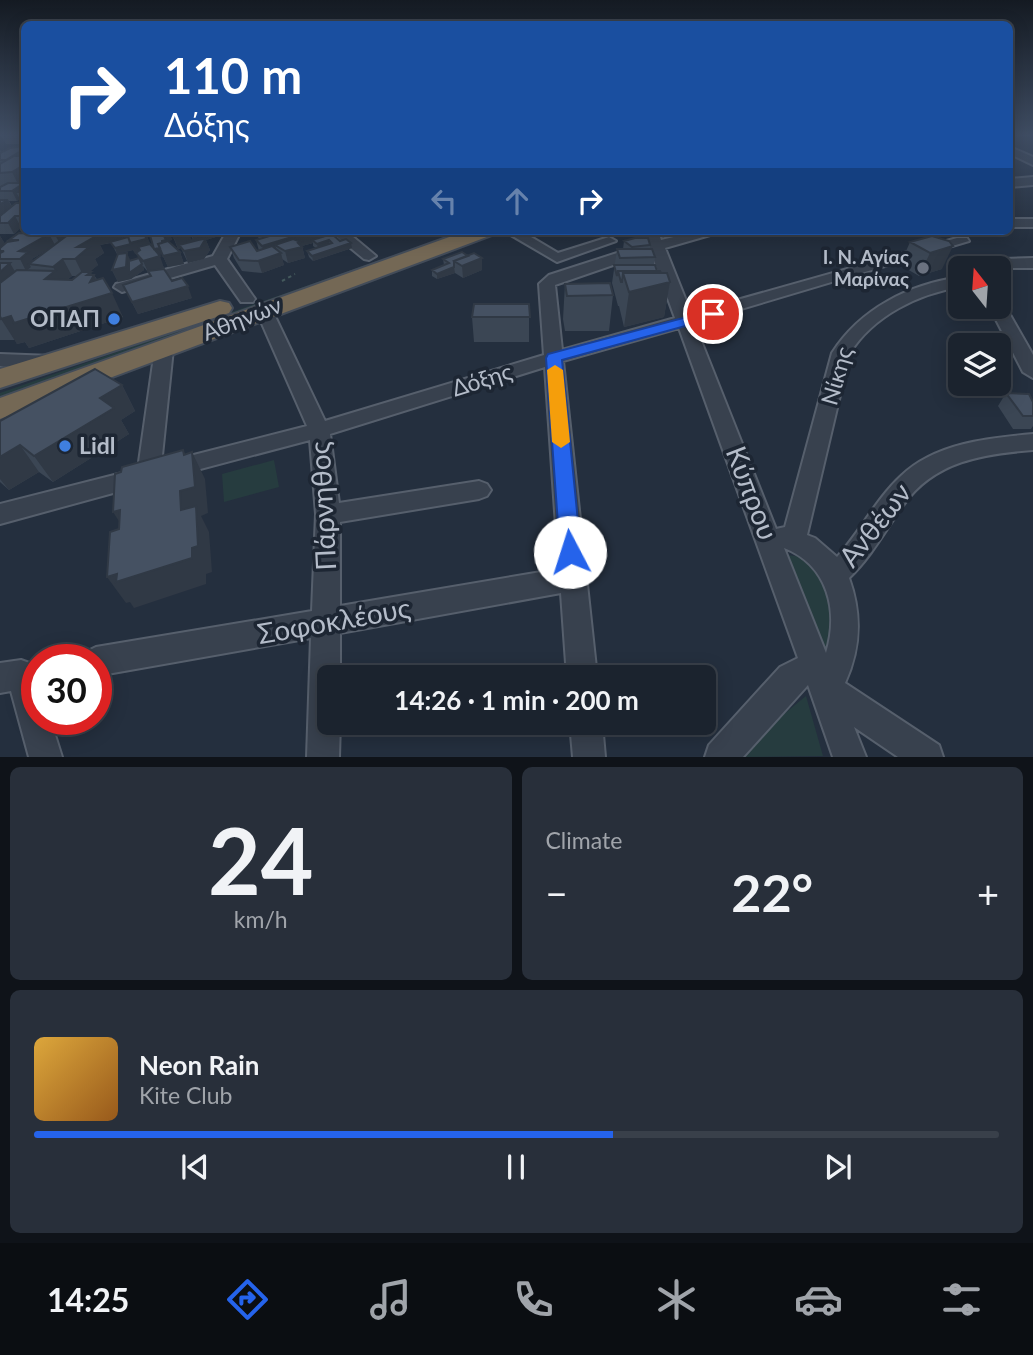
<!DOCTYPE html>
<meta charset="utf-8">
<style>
:root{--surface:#1b232e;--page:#282f3a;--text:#f1f3f6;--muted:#a0a4aa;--line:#39404a;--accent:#2563eb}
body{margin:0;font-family:Lato,sans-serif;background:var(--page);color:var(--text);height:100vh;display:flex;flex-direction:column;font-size:26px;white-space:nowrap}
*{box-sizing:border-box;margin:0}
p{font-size:23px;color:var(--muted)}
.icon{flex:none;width:38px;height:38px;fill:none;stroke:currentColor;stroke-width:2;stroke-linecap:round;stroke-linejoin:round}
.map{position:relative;height:757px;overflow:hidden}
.drawer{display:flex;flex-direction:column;gap:10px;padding:10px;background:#0f1319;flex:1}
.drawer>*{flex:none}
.guide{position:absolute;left:21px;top:21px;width:992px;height:214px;border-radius:10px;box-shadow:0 4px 18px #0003,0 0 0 2px var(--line);background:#1a4fa0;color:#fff;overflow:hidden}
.needle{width:46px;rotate:343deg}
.controls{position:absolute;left:948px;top:256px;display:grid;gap:14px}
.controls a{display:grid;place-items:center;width:63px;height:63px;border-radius:10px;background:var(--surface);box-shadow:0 4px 18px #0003,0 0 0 2px var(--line);font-size:35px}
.speed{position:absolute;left:21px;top:644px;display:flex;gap:14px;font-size:35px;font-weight:700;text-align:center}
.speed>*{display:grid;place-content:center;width:91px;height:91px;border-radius:50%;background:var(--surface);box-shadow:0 4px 18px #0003,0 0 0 2px var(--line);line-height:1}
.speed .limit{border:10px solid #d22;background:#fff;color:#111}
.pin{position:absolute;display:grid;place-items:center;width:60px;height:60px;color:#fff;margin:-30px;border:4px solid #fff;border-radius:50%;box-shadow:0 2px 7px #0007}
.me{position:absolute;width:77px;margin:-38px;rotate:355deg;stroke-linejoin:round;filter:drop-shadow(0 0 5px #0008)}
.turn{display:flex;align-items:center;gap:24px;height:147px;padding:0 28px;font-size:32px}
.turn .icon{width:91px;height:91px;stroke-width:2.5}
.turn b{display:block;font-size:49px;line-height:60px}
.lanes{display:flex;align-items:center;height:66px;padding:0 28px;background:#0003;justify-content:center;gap:35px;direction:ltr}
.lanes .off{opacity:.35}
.big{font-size:52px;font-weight:700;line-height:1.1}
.drawer .widget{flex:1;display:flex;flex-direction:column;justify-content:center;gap:10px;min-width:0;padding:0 24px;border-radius:10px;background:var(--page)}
.drawer .dial{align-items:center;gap:0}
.dial b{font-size:91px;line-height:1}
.song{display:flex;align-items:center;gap:21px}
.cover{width:84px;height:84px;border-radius:10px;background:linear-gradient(135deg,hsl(40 70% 55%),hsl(30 70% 35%))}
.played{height:7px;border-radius:4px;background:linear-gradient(90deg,var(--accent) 60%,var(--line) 60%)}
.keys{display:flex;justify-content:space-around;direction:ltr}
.heat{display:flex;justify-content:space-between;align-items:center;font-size:38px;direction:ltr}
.drawer .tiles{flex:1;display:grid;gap:10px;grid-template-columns:1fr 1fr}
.widget:last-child{grid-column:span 2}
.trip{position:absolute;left:317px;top:665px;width:399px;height:70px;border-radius:10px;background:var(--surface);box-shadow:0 4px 18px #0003,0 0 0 2px var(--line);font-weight:700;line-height:70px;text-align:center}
.dock{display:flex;height:112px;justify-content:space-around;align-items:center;background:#0b0e12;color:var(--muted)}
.dock .icon{width:49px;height:49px}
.dock .active{color:var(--accent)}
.dock b{font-size:32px;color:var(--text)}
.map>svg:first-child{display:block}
.green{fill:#263c3f}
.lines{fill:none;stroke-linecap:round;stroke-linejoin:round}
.minor-casing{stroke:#565f6c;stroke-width:4}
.highway-casing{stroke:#434c59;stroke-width:4}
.path{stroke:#44595c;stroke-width:2;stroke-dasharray:3.5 3.5;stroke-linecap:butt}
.minor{fill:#38414e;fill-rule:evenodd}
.highway{fill:#746855;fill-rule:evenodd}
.wall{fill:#3b4654;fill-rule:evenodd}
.shaded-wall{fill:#303945}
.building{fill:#455162;stroke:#303945;stroke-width:2}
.route{fill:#2563eb;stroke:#184099;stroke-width:2}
.slow{fill:#f59e0b}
.worship-dot{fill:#6b7280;stroke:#1d2633;stroke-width:2.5}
.shop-dot{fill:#3f7fe0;stroke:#1d2633;stroke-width:2.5}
.labels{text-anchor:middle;stroke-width:7;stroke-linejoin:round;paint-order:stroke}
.far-poi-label{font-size:19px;font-weight:bold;fill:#b4bcc9;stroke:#1d2633;text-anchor:end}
.poi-label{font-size:23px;font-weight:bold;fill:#b4bcc9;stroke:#1d2633;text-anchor:end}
.street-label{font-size:23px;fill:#b4bcc9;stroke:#1d2633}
.near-street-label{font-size:28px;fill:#b4bcc9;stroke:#1d2633}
</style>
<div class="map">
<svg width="1033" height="757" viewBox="0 0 1033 757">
<rect width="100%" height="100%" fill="#242f3e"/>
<path class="green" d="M463,231H478L0,401V393Z
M274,460L279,487L224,502L222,474Z
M778,554L804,557L818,565L839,627L831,650H817Z
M806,696L823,756L740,757L762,732Z"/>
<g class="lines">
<defs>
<path id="minor" d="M1010,147L1033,157V165L1010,154Z
M1033,177V185L1010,187V179Z
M1010,219H1033V227H1010Z
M227,231H241L227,259L255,299L253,302H241L215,265L122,292L114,287L116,284L213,256Z
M330,231H346L376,256L369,260L364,259Z
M504,231H521L558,253L609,237L616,241L557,262Z
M644,231H658L661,240L699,231H724L665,248L691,313L957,238H967L969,241L694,323L776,529L785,527L832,353C860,309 909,284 961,277V287C919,293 873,316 850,353L807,535L815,538L837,557C860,532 876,499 901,476C935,443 988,438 1033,434V450C983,454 935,461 904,504C886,529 872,556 849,578C862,614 861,648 845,683L939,745L943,757H898L854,727L866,757H833L808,685L743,757H705L709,745L780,667L798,658L679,328L563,361L597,677H567L561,593L340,633V677H329V723H340L339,757H307L311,638L96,676V660H82L86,652L96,647L312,611L316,514L310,440L174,476L166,474L163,468L166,462L174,460L307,426L256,310L258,306H270L272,310L325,421L544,355L539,284L549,275L648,243ZM651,252L675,318L562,350L555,285ZM545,367L559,569L340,606V522L479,499L487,496L491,490L487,484L479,481L339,503L330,434ZM784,548C828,565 839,611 826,653Z
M1033,258V268H968L966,265L974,260Z
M999,302L1005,306L1033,355V378L1023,372L989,306H999Z
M164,343L173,349L160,475L157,481L0,524V504L138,469L155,349Z
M0,354L52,356L61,362L52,368L0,366Z
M21,660L32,664L37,677V719H50L62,757H29L11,691L0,693V663Z
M570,723H602L605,757H573Z"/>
<path id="highway" d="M466,231H495L492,235L0,419V398Z
M220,301L229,303L232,308L229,313L0,388V369Z"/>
</defs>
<use href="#minor" class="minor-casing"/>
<use href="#highway" class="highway-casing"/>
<path class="path" d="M282,281L295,274"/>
<use href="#minor" class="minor"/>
<use href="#highway" class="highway"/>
</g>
<path class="wall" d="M1,135H24V202H22L20,199L17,201H9L12,206L24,203V227H21L14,234H0V150L2,152L21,147L20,144H6Z
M65,231L67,235H86L85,231H119L123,238L128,237L129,231H169L172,240L166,241L180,252L184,264L168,267L162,254L158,255L164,268L157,270L192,298L138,314L123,285L150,276L148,272L143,266L144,270L131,279L118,282L112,270L130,260L139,258L133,250L117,254L111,243L100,245L104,253L95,259L98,265L89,272L92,275H94L123,317L29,348L25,342L17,344L15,340H0V236L5,244L22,233ZM149,233L154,248L150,244L146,234ZM54,246L33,261L32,259ZM72,276H77L72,280H67Z
M190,231L219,236L206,240L210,250L204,259L188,263L181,248L178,249L171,232L191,240H193Z
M251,231H326L327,236L340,241L352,248L313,261L309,257L307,251L316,248L313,246V243L302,246L305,258L288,263L282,259L284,265L262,273L242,271L234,258L230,247L259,251L256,240L260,239Z
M932,236L942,269L919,276L900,265L910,242Z
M624,241L650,245V249L655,257L654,265L657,271L670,282L664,317L624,327L619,306H618L612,283L617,249H623Z
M443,259L482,270L463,278L455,273L437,279L432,276V270L444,265Z
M565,284L613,295L609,331H565L563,319Z
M529,304V342H474L472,317Z
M122,385L135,411L121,420L129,434L53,482L39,472L9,490L0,482V421Z
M1006,393L1033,402V426L1031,429H1013L998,406Z"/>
<path class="shaded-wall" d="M24,149V156L6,160Z
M24,165V192H16L20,199L17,201L12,191L19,186L12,172Z
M8,200L14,211L0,218V204Z
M15,216L21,227L14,234L8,223Z
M55,231H65L67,235L60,244L54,233Z
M93,231H119L123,240L100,245L104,253L95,259L98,265L84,277L75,259L77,247Z
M194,231H217L219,236L206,240L210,250L204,259L188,263L184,251L195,243L191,232Z
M261,231H295L264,243Z
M312,231H326L327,238L312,240L313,243L302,246L305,258L288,263L285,251L275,245L278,254L265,258L262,246Z
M351,231H363V233L353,237Z
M145,232L150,243L151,250L135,254L133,250L117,254L115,248L130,243Z
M189,233L193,244L190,245H179L181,248L178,249L174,238Z
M49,234L55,245L32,259L35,264H29L31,267L26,271L20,259L19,251Z
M170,234L172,240L166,241L161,248L162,241L164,236Z
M0,236L5,244L0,248Z
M329,240L330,246L318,250L317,244Z
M351,243L352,248L313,261L312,256Z
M953,246L942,269L919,276L930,253Z
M160,248L162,254L156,255L154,249Z
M180,252L184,264L168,267L163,256Z
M127,253L132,264H142L144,270L131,279L118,282L112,270Z
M281,253L284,265L262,273L258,261Z
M160,256L164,268L148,272L143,261Z
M482,258V270L463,278L462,266Z
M63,259L72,276L62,284L53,267Z
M10,263L17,275L0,286V272Z
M454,267L455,273L437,279V274Z
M55,271L68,295L45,279Z
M91,272L93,277L94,275L104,295L112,293L123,317L29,348L25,342L17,344L1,319L87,275Z
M670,282L664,317L624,327L629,292Z
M188,286L192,298L138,314L132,302Z
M122,385L135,411L121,420L129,434L53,482L34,456L100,398Z
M20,445L39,472L9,490L0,479V457Z
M183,450L194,472L192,452L205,479L208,513L201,516L209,532L212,572L206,574V584L134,608L130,602L126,603L107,577L181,510L180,491Z
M120,510L130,538L113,512Z"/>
<path class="building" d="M24,146V149L6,160H0V153L10,148Z
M14,156H24V165L12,172L0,173V164Z
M8,183H24L12,191H0V187Z
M24,186V192H16Z
M0,200H8L0,204Z
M16,203H24V216H15L8,223H0V216Z
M34,231H55L54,233L33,232Z
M85,231H108L91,235L86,234Z
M155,231H169L170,234L164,236L166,240L162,241V243L158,244L160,248L154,249L149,232Z
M175,231H188L189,233L174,238L171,232Z
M286,231H312L262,246L256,240Z
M127,232H145L146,239L130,243Z
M19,233L49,234L19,251L28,252L20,259H0V253L4,251H0V248L7,242L19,240H9Z
M69,234L96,236L77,247H89L75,259H63L53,267L29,264Z
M332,234L340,241L346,239L351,243L312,256L307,251L332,243L329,240L317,244L312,240Z
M932,236L949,241L953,246L930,253L910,242Z
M128,237L131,244L115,248L110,242Z
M201,238L203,239L189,242L188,241Z
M206,238L200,248L184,251L179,245Z
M635,238H648L650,245L632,247L624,241Z
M293,239L301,242L298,243L302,247L285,251L275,245Z
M168,241L180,252L163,256L158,244Z
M250,241L257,251L272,246L281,253L258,261L239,260L230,247Z
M150,244L160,256L143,261L136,253L140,250L138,247Z
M617,249H652L655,257L620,258Z
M462,252L468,256L454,261V267L437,274L432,270L449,263L443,259Z
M127,253L126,267L112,270L118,254Z
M474,253L482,258L462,266L454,261Z
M139,258L142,264L129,273V261Z
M0,263H10L0,272Z
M614,265H655L657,271H618L617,276Z
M164,269L172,281L182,278L188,286L132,302L123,285L151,276L148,271Z
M17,270L55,271L45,279L72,280L82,272H91L87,275H94L90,282L103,278L112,293L14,323L11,316L1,319L0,316V283Z
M618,271H660L661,273H623L622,282H621Z
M623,273H667L670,282L629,292Z
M610,283L613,295L567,296L565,284Z
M474,304H529L530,317H472Z
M95,369L122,385L100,398L114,408L34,456L20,445L0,457V421Z
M1006,393L1029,394L1033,402V416H1023Z
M183,450L184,455L192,452L195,487L180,491L181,510L196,506L198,546L192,548V558L116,582L117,574L107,577L110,532L119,529L120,510L113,512L115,474L121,472L122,467Z"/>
<linearGradient id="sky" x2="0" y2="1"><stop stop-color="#141a22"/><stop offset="0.56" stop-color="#3f4d63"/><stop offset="1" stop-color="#3f4d63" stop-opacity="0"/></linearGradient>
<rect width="1033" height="241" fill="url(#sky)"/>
<path class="route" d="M713,310L718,311V317L562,360L581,552L578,558L570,561L563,558L560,552L546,358L548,354Z"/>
<path class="slow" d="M555,365L563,370L570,442L561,448L552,442L547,370Z"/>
<circle class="worship-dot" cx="923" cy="268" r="7"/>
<g class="shop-dot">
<circle cx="114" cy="319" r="7"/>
<circle cx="65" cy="446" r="7"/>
</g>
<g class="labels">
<g class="far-poi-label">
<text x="909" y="264">Ι. Ν. Αγίας<tspan x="909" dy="22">Μαρίνας</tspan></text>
</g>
<g class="poi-label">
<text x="100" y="327">ΟΠΑΠ</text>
<text x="79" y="454" text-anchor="start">Lidl</text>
</g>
<g class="street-label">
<text transform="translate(242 319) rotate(-21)" y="8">Αθηνών</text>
<text transform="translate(837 376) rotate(-74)" y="8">Νίκης</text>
<text transform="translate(482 380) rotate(-17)" y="8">Δόξης</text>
</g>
<g class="near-street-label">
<text transform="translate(752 493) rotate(69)" y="10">Κύπρου</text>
<text transform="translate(323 506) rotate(-93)" y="10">Πάρνηθος</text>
<text transform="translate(875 525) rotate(-52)" y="10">Ανθέων</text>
<text transform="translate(334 621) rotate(-10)" y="10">Σοφοκλέους</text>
</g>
</g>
</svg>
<div class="controls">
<a><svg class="needle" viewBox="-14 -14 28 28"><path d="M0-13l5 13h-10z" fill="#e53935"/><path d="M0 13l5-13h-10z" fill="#a0a4aa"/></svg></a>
<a><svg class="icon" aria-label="layers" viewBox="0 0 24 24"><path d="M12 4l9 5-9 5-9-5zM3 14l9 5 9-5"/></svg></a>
</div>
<div class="speed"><div class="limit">30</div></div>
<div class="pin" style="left:713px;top:314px;background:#d93025"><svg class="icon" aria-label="arrive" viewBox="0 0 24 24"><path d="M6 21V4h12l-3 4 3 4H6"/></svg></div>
<svg class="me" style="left:570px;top:552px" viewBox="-20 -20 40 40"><circle r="19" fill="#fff"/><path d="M0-13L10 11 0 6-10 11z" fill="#2563eb"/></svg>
<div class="trip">14:26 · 1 min · 200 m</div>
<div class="guide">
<div class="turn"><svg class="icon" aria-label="right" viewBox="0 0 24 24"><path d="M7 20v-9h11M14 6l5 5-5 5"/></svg><div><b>110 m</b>Δόξης</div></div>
<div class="lanes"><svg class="icon off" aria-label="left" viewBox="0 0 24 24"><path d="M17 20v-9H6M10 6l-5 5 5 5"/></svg><svg class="icon off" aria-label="ahead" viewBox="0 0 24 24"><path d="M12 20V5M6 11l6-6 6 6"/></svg><svg class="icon" aria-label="right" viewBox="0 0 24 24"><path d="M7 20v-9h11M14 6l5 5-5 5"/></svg></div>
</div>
</div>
<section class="drawer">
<div class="tiles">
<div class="widget dial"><b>24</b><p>km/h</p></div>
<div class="widget"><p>Climate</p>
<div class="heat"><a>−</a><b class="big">22°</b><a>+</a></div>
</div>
<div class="widget">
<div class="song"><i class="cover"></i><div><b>Neon Rain</b><p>Kite Club</p></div></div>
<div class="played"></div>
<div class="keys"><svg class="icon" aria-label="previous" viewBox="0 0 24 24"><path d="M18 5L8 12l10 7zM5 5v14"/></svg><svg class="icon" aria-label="pause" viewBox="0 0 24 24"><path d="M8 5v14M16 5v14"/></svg><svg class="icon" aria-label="next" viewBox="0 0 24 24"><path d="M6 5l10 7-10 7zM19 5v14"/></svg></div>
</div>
</div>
</section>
<nav class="dock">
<b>14:25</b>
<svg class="icon active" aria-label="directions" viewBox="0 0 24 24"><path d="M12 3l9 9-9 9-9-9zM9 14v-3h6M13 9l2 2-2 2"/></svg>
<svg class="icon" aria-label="music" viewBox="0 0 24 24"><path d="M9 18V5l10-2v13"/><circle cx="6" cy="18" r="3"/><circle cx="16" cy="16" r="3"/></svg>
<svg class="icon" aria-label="phone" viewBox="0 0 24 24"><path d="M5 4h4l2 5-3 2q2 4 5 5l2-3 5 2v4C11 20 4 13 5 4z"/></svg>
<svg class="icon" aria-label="climate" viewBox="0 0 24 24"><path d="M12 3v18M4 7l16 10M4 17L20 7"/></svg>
<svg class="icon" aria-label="car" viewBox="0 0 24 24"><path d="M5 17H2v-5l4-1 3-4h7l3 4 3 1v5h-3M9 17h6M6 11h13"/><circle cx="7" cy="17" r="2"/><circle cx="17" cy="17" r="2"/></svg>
<svg class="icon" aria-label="filters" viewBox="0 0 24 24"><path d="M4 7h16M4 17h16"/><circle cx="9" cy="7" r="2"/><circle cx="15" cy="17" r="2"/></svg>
</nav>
